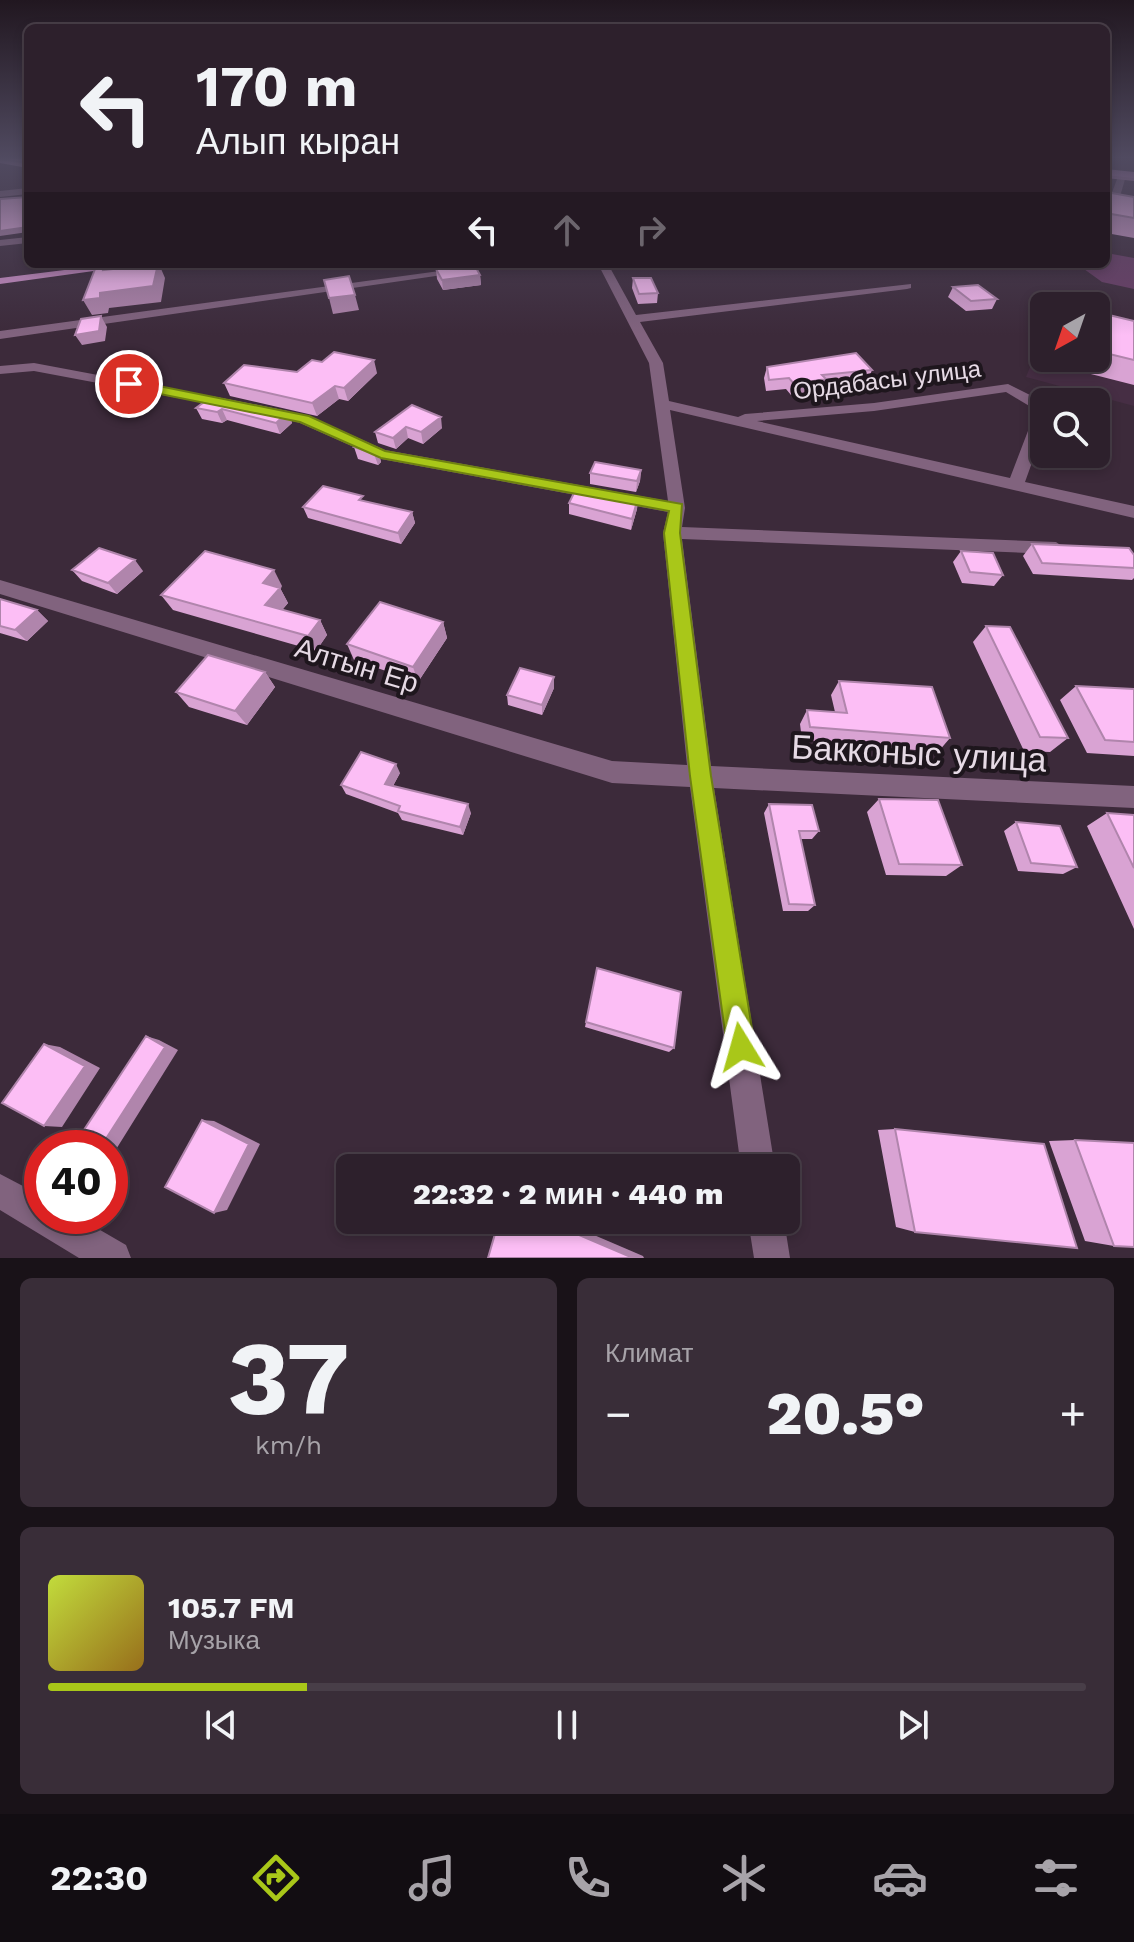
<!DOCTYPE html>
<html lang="ru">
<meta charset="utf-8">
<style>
:root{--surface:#2d202c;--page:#392d38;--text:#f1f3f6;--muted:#a7a3a9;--line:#483e48;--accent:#a9c719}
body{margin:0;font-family:"Work Sans",sans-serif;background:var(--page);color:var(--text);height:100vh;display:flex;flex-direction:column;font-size:30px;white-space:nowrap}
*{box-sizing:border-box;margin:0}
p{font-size:26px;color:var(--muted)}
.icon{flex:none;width:44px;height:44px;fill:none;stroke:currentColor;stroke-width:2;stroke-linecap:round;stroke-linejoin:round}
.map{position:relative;height:1258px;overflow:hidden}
.drawer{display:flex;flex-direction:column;gap:20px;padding:20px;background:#191218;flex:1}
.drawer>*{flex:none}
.banner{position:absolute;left:24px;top:24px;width:1086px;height:244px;border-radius:12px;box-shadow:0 4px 12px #0003,0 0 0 2px var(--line);background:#2d202c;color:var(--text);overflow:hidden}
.needle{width:52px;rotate:220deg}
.buttons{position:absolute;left:1030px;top:292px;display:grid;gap:16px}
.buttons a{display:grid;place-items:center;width:80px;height:80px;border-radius:12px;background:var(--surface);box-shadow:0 4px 12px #0003,0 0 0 2px var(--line);font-size:40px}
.speed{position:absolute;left:24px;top:1130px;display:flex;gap:16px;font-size:40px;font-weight:700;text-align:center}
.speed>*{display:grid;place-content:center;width:104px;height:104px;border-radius:50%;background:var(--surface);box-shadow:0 4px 12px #0003,0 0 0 2px var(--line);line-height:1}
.speed .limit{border:12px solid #d22;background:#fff;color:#111}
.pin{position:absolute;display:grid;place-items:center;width:68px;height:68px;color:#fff;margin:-34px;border:4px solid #fff;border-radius:50%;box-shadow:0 2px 8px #0007}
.me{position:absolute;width:88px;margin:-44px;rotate:352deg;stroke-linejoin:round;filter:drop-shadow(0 0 6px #0008)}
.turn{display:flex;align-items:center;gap:28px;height:168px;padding:0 40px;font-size:36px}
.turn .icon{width:104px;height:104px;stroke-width:2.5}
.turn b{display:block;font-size:56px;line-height:68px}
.lanes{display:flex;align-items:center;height:76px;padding:0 40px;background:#0003;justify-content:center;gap:40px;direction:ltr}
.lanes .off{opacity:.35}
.big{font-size:60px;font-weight:800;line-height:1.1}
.drawer .widget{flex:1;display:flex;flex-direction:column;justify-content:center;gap:12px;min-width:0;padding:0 28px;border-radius:12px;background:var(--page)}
.drawer .dial{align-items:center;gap:0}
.dial b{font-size:104px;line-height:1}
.song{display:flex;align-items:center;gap:24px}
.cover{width:96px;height:96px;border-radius:12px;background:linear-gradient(135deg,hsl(70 70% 55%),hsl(40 70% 35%))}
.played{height:8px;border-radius:4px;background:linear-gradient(90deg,var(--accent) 25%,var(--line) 25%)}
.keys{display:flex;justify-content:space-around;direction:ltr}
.heat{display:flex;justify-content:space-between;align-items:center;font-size:44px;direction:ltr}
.drawer .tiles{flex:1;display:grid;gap:20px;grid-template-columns:1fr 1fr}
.widget:last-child{grid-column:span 2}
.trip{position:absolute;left:336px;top:1154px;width:464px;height:80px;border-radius:12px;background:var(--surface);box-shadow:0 4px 12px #0003,0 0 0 2px var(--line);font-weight:800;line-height:80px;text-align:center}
.tabs{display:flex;height:128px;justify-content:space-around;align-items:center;background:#120d12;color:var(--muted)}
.tabs .icon{width:56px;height:56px}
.tabs .on{color:var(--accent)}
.tabs b{font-size:36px;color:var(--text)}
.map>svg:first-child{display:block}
.built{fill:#462e44}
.green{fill:#6b3e67}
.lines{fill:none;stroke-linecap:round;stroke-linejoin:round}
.minor{fill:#81637e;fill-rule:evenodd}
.major{fill:#d192cb;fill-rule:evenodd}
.highway{fill:#f0a4e9;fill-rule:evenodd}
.wall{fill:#d9a3d3}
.shaded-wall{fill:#b085ac}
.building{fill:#fcbef5;stroke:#b085ac;stroke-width:2}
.route{fill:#a9c719;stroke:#6e8110;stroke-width:2}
.labels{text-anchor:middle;stroke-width:8;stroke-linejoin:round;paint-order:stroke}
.far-street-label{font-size:24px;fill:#e6dae5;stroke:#1e161d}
.street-label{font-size:28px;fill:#e6dae5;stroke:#1e161d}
.near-street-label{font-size:34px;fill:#e6dae5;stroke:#1e161d}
</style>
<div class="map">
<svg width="1134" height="1258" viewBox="0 0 1134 1258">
<rect width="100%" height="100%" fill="#3c2a3a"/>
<path class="built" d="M1096,322L1134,331V406L1026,377L1044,333V358H1096Z"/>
<path class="green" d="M1112,254L1134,258V289L1102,282L1084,269L1085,264H1106V255Z"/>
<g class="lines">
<path class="minor" d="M1119,174L1126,176L1118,203L1113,206L1108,203Z
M28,188V194L0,197V191Z
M28,237V243L0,246V240Z
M491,264H519L0,339V331Z
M598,264H608L636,315L911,284V288L907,289L640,322L663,363L669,401L738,417L745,414L874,403L1008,384L1040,400L1045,389L1050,388L1084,399L1086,402L1055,398L1053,402H1044V429L1025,482L1134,506V518L670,410L685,508L682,527L1056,542L1065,548L1056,554L682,539L711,766L1134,786V808L714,788L775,1168H741L690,787L612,783L0,594V580L612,761L687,765L663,533L668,512L381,459L300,423L255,411L262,407L309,416L385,450L668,501L649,363ZM1006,392L1036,410L1010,478L757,421L874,411Z
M34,363L231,400L238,404L231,408L34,371L0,374V366Z
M0,1174L42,1196V1216H76L126,1245L131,1258H79L0,1210Z
M748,1220H784L790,1258H754Z"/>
<path class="major" d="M1106,172L1134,175V181L1106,178Z
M113,264H144L0,284V278Z"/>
<path class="highway" d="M1106,169L1134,172V178L1106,175Z"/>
</g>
<path class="wall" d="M0,158H28V168L0,163Z
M1106,192L1134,197V238L1106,233Z
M849,264H883L882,266L852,267Z
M436,269L480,275L481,285L443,290L437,279Z
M633,278L658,293L657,303L638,304L632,288Z
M953,287L997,299L992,309L966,311L948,297Z
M1109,315L1134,321V385L1083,372L1088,358H1096V335Z
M767,367L872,370L868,380L824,385L822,389L791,395L786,389L766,391L764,378Z
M297,372L377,373L348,401L339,399L317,416L230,396L224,383Z
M412,405L442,428L423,444L408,438L396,449L378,443L375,432Z
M196,408L288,412L292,423L280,434L227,420L222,423L202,419Z
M354,447L378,451L381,462L378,465L358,459Z
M641,470L640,481L636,492L590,484V473Z
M638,498L637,509L631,530L569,514V503Z
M365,501L412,512L415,523L401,544L308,518L303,507Z
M1032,544L1134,555V578L1132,580L1033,574L1023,556Z
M961,551L1003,575L994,586L962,583L953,562Z
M72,570L143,571L117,594L82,581Z
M282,586L280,588L288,603L282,610L320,620L327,635L316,651L173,610L161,595Z
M0,599L37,610L48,621L27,641L0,633Z
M443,622L447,638L418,682L354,660L347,644Z
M986,626L1068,738L1050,752L1024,751L973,642Z
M265,672L275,687L247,725L189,707L176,692Z
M839,681L950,738L938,752L802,740L800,724L807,710L835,712L831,695Z
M1076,686L1134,689V756L1087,753L1060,700Z
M554,688L542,715L508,705L507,695Z
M400,773L393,786L471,813L463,835L402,820L398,813L346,794L341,785Z
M879,799L962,865L946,876L886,875L867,812Z
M769,804L819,831L812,839H801L815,905L808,911H783L764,813Z
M1107,813L1134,815V929L1087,826Z
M1016,822L1077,867L1063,874L1018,871L1004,831Z
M597,968L674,1048L669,1052L585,1027Z
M895,1129L915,1232L896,1227L878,1130Z
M1075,1140L1114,1246L1085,1241L1049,1141Z"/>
<path class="shaded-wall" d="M28,227V232L0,236V231Z
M159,264L165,278L161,302L109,308L108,313L92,315L83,300Z
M431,264H469L432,269Z
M480,275L481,285L443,290L442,280Z
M355,295L359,310L333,314L329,298Z
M101,316L107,327L105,341L82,345L75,335Z
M374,360L377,373L348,401L344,388Z
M826,379L822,389L791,395L794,384Z
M335,386L339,399L317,416L312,403Z
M222,409L227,420L222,423L217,412Z
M288,412L292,423L280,434L276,423Z
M441,417L442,428L423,444L421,432Z
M406,427L408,438L396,449L393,438Z
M378,451L381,462L378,465L374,454Z
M641,470L640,481L636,492L637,481Z
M638,498L637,509L631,530L632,519Z
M412,512L415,523L401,544L398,533Z
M135,560L143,571L117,594L108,583Z
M274,570L282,586L280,588L288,603L274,620L265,605L263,583Z
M37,610L48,621L27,641L15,630Z
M320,620L327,635L316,651L308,636Z
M443,622L447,638L418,682L413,667Z
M265,672L275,687L247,725L235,711Z
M554,677V688L542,715V705Z
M396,764L400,773L389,793L385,784Z
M468,804L471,813L463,835L460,827Z
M146,1036L159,1040L178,1050L115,1151H110V1148H100Z
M44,1044L60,1047L100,1068L62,1127L44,1126Z
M202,1120L214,1121L260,1144L227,1210L214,1213Z
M544,1220H559L643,1256L644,1258H633Z"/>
<path class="building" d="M0,158H28V163L0,159Z
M1106,192L1134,197V218L1111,214L1106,229Z
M28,197V227L0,231V199Z
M97,264L104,265L103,270L158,264L153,286L100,293V298L83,300Z
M474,264L480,275L442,280L436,269Z
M349,276L355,295L329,298L324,280Z
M633,278H651L658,293L639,294Z
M978,285L997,299L971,301L953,287Z
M1109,315L1134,321V360L1097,351Z
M101,316L99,331L75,335L81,319Z
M334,352L374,360L344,388L335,386L312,403L224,383L244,365L297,372L312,360L322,362Z
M856,353L872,370L822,375L826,379L794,384L789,378L769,380L767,367Z
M211,397L288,412L276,423L222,409L217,412L196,408Z
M412,405L441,417L421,432L406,427L393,438L375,432Z
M360,443L378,451L374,454L354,447Z
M595,462L641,470L637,481L590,473Z
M323,486L363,496L359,500L412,512L398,533L303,507Z
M577,487L638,498L632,519L569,503Z
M1032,544L1129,548L1134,555V568L1042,563Z
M99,548L135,560L108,583L72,570Z
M205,551L274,570L263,583L280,588L265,605L320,620L308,636L161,595Z
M961,551L993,553L1003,575L970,572Z
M0,599L37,610L15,630L0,626Z
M380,602L443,622L413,667L347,644Z
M986,626L1010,627L1068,738L1040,737Z
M208,655L265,672L235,711L176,692Z
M520,668L554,677L542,705L507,695Z
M839,681L932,687L950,738L810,727L807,710L847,713Z
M1076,686L1134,689V742L1105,740Z
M361,752L396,764L385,784L468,804L460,827L398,811L400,806L341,785Z
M879,799L938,800L962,865L899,864Z
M769,804L812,805L819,831H799L815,905L789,904Z
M1107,813L1134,815V868Z
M1016,822L1060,826L1077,867L1031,863Z
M597,968L681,992L674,1048L586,1022Z
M146,1036L165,1047L100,1148H94L78,1139Z
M44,1044L85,1066L44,1126L2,1103Z
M202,1120L249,1144L214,1213L165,1187Z
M895,1129L1044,1144L1077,1248L915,1232Z
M1075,1140L1134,1143V1247L1114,1246Z
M499,1220H544L633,1258H488Z"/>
<linearGradient id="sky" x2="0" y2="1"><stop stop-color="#211720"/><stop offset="0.47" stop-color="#504a60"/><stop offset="1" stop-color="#504a60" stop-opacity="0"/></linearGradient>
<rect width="1134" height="335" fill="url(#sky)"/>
<path class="route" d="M129,380L309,416L385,451L682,504L680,533L711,776L755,1047L750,1057L741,1061L731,1057L727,1047L690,776L664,533L669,511L381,458L300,422L125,387V381Z"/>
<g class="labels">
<g class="far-street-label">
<text transform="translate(887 380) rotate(-7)" y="8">Ордабасы улица</text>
</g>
<g class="street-label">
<text transform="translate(357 665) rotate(17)" y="10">Алтын Ер</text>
</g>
<g class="near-street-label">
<text transform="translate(919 753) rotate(3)" y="12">Бакконыс улица</text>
</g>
</g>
</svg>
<div class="buttons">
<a><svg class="needle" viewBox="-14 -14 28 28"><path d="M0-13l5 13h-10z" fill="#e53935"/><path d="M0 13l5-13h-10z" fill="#a7a3a9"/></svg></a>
<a><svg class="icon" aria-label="search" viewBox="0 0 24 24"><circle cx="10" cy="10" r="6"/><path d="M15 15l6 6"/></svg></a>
</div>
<div class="speed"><div class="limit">40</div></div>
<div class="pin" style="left:129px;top:384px;background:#d93025"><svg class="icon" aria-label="arrive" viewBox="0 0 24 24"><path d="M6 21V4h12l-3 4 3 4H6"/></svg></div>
<svg class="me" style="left:741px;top:1047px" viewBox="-20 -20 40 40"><path d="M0-17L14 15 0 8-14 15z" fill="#a9c719" stroke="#fff" stroke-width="4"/></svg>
<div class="trip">22:32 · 2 мин · 440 m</div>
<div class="banner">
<div class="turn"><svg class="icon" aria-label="left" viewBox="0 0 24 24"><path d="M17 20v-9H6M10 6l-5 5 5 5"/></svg><div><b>170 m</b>Алып кыран</div></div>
<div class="lanes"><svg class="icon" aria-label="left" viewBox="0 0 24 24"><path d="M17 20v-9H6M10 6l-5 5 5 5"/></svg><svg class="icon off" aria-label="ahead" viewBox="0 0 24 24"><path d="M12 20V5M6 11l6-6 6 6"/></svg><svg class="icon off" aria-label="right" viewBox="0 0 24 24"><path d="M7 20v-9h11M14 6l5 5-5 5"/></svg></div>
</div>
</div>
<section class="drawer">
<div class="tiles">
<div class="widget dial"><b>37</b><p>km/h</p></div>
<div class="widget"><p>Климат</p>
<div class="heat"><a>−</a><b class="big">20.5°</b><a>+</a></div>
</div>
<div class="widget">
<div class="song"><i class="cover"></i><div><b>105.7 FM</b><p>Музыка</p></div></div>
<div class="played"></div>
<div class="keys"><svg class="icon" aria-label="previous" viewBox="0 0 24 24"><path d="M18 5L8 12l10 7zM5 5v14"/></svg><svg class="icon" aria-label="pause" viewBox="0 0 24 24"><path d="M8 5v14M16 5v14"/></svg><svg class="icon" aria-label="next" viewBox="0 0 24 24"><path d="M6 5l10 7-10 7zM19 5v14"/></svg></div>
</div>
</div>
</section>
<nav class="tabs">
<b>22:30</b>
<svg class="icon on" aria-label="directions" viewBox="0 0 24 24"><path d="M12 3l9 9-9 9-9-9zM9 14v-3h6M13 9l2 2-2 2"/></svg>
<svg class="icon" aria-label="music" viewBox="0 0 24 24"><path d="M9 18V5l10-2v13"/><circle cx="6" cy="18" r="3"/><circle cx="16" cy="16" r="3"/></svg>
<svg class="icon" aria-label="phone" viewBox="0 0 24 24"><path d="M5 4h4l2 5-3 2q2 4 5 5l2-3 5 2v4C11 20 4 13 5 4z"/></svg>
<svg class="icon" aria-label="climate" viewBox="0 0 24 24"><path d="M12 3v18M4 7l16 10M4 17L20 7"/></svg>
<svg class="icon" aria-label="car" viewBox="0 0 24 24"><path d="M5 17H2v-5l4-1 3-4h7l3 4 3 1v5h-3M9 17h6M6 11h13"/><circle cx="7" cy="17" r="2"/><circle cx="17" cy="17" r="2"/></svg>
<svg class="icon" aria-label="filters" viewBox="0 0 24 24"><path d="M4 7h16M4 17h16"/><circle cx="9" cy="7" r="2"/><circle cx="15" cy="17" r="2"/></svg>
</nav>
